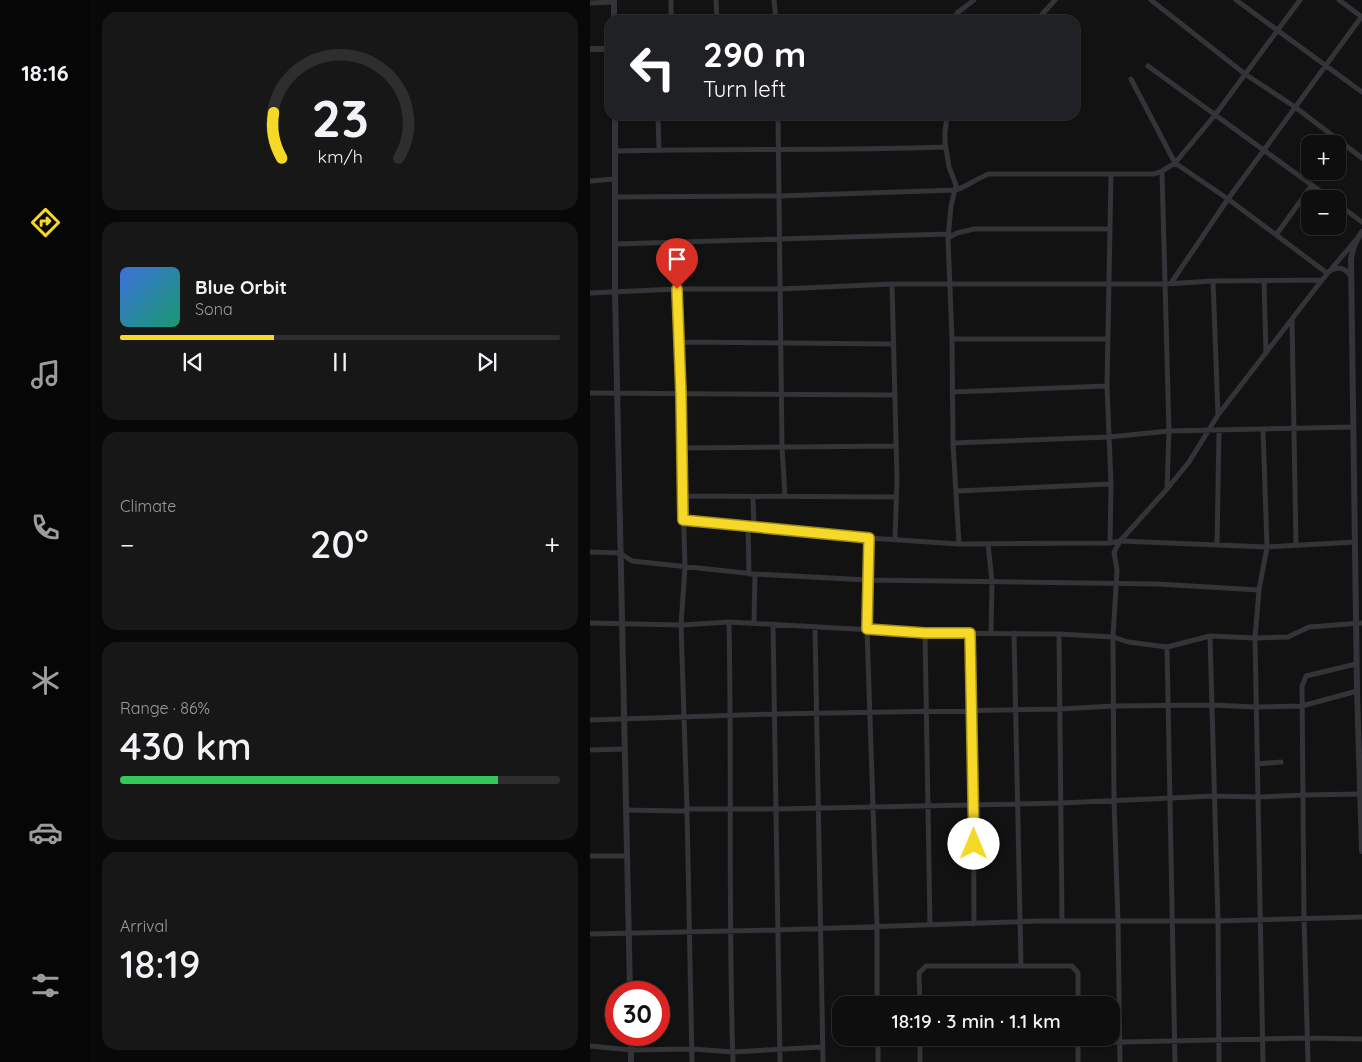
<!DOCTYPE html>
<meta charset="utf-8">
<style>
:root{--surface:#0e0e0e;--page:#171717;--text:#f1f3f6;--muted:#9b9c9e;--line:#2e2e2e;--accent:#f6d927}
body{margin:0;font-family:Quicksand,sans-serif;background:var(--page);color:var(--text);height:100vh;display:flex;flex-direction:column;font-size:19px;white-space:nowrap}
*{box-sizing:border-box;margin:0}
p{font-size:16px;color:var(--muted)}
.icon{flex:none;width:28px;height:28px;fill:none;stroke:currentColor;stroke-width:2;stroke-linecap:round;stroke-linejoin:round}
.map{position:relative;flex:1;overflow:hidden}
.panel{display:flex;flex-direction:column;gap:12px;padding:12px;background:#080808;width:500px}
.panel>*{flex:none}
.guide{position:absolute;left:15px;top:15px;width:475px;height:105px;border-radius:15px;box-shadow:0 1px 4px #0004,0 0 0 1px var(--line);background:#202124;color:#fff;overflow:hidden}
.buttons{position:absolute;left:711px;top:135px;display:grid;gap:10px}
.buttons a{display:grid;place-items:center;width:45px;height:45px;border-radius:10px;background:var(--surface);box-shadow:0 1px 4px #0004,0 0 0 1px var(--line);font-size:25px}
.speed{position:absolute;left:15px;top:981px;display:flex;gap:10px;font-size:25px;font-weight:700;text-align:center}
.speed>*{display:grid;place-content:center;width:65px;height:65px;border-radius:50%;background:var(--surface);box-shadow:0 1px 4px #0004,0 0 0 1px var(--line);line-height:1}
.speed .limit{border:8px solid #d22;background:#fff;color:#111}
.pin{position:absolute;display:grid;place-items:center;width:42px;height:42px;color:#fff;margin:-51px -21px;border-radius:50% 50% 50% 0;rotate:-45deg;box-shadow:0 0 5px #0007}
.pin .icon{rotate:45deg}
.me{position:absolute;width:55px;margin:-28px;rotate:0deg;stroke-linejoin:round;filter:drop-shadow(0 0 4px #0008)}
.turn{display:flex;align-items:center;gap:18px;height:105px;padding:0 15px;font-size:22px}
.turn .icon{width:65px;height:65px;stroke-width:2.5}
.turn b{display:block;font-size:35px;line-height:42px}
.big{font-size:38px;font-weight:600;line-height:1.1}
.panel .tile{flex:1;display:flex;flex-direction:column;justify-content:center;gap:8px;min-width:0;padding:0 18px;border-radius:15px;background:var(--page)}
.panel .dial{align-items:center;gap:0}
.dial svg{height:130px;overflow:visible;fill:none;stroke:var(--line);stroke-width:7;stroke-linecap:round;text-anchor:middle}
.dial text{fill:var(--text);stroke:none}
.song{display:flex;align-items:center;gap:15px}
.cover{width:60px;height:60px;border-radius:8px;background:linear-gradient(135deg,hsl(220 70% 55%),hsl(160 70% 35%))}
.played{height:5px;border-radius:2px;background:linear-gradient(90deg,var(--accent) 35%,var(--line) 35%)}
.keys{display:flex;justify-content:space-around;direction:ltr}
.heat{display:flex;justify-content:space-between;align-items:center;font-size:28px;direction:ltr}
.charge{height:8px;border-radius:4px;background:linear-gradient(90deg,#34c759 86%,var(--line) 0)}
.trip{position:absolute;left:242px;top:996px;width:288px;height:50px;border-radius:15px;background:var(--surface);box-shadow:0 1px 4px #0004,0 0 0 1px var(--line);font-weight:600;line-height:50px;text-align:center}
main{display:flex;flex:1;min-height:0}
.menu{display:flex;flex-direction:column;width:90px;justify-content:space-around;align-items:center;background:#060606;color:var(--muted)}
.menu .icon{width:35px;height:35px}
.menu .selected{color:var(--accent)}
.menu b{font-size:22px;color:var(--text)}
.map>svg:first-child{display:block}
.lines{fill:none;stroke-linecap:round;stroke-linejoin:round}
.minor{stroke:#333338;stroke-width:5}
.tertiary{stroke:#333338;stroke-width:6}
.route-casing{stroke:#a08d19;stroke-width:12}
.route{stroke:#f6d927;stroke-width:9}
</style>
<main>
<nav class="menu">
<b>18:16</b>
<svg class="icon selected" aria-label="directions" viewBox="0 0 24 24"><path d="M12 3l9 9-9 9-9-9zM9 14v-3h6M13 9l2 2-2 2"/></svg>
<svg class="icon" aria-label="music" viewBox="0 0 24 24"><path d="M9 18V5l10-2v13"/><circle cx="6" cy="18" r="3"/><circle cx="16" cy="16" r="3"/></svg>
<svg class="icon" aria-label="phone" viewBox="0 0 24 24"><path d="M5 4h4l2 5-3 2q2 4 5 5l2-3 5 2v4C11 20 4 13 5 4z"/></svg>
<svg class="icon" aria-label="climate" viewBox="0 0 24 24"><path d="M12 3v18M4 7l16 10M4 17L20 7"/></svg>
<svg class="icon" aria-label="car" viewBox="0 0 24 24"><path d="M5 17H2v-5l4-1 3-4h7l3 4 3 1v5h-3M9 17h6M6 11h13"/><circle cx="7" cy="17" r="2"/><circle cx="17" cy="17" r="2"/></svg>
<svg class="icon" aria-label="filters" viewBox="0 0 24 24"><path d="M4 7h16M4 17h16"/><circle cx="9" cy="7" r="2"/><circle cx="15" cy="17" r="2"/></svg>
</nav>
<section class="panel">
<div class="tile dial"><svg viewBox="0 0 100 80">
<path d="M14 69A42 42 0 1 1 86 69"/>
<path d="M14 69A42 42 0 0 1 9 41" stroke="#f6d927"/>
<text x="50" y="56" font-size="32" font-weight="700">23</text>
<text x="50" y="72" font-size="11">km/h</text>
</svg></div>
<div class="tile">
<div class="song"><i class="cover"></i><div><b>Blue Orbit</b><p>Sona</p></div></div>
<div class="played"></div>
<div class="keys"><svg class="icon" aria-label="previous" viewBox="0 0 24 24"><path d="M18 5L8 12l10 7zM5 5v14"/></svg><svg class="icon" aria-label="pause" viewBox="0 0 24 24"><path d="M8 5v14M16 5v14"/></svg><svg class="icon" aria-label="next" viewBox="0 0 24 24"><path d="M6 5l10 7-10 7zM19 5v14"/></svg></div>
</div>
<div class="tile"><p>Climate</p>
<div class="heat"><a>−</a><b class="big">20°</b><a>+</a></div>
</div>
<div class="tile"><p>Range · 86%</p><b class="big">430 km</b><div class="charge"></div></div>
<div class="tile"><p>Arrival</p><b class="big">18:19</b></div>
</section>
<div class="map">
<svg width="772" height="1062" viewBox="0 0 772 1062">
<rect width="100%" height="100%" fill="#121213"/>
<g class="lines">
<path class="minor" d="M81,0V20
M126,0L127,20
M184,0L186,20
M561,0L655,74L705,107L772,158
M646,0L772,92
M749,0L772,17
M0,3L24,2
M367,13L384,0
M447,20L465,0
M558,66L741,199
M541,79L585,163L638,199L737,273C746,266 755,266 761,277
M68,115L69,150
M188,115L192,447L195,496
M357,115L355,132V142L359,167L366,185L361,206L358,238L362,339L363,443L369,544
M25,151C135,148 246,151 356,147
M572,171L579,431L577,488
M0,181L25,179
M25,197L189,196L366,190C378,186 387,178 399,174H564L572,171L585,163L625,115L710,0
M748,204L772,222
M686,235L722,185
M358,238L367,233L384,229H520
M25,244L359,234
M623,281L628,415
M674,281L676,353
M581,283L638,199L772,16
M302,284L307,479L305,539
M87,289L95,567L91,625L97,809L102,1062
M0,293L87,289H190L302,284H576L623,281L732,280
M702,320L706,545
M362,339H518
M89,342L303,344
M362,392L517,386
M0,393L305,395
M673,429L677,547L669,590L665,638L673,1062
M363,443L519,437L579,431L764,427
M92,448L306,446
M367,491L521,484
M93,496L306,497
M163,498L164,527
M93,520L279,538L369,544L520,543L530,541L677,547L765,542
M158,526L159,574
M279,538L277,629L287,926V1005
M520,543L521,484L517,386L521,174
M398,544L402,581L401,633
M627,545L629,431
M0,552L30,553L42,561L165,574L278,580L567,584L669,590
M139,622C142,769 138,916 143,1062
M0,623L91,625L139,622L335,633L469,634L523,637L538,642L577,647L620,636L665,638L698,637L719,627L772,623
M164,623L165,574
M183,624L190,1062
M225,628L233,1062
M335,633L340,925
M380,633L383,711L384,924
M424,633L431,965
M469,634L472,921
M620,636L628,921L629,1062
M577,647L585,1062
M0,720L183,714L469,709L524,706L623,705L665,707L712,706L767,691
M0,750L34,749
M667,764L691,762
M36,810L88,811H94L97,809H186L471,803L625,796L668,797L713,795L772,794
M0,856H37
M0,934L187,930L449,921H628L772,917
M330,1005L329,973L336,966H482L488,973V1005
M288,1038V1062
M330,1038V1062
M488,1038V1062
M488,1043L717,1038L772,1039
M0,1046L41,1050L102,1049L143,1052L232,1047
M530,1062L528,921L524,800L523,637L527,570L524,552L530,541L577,489L599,462L628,415L732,280L765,241
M718,1062L714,917L712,686L716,676L766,664"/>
<path class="tertiary" d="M24,0V20
M0,49H20
M25,115V292L40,992
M772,232C765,241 762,249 761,260L767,691L772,851
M41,1035V1062"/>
</g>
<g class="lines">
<defs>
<path id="route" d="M87,289L91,394L93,520L279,538L277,629L335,633H380L384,844"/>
</defs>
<use href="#route" class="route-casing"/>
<use href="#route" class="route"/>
</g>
</svg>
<div class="buttons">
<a>+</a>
<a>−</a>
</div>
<div class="speed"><div class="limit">30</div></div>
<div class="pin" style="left:87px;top:289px;background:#d93025"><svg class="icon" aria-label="arrive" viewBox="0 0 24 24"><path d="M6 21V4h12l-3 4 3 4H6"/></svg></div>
<svg class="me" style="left:384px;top:844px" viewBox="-20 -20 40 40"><circle r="19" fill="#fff"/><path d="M0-13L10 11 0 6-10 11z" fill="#f6d927"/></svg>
<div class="trip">18:19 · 3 min · 1.1 km</div>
<div class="guide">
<div class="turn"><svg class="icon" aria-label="left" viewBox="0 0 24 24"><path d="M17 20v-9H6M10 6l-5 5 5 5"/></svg><div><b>290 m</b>Turn left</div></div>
</div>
</div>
</main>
